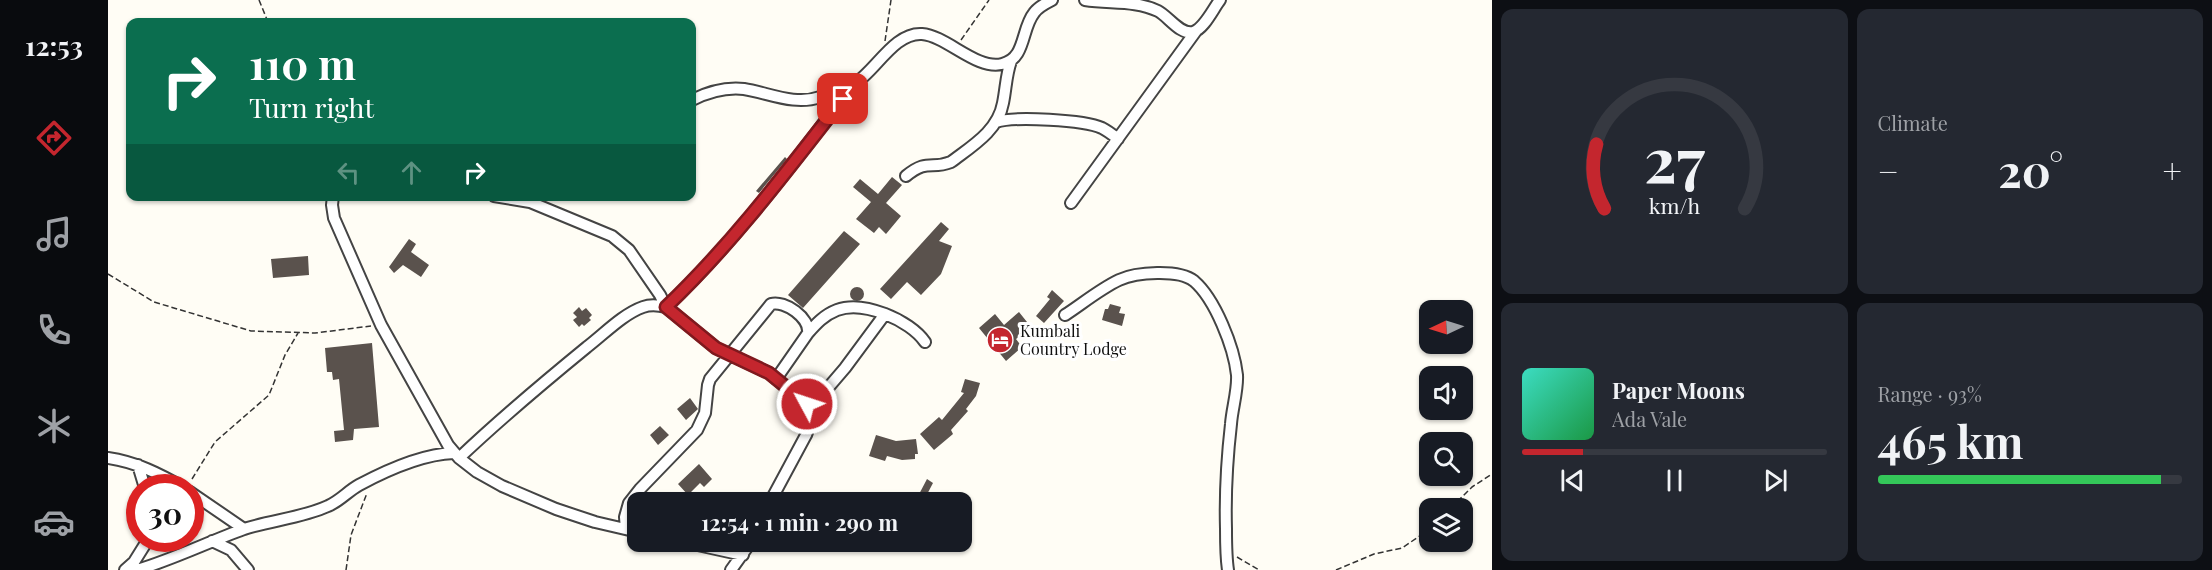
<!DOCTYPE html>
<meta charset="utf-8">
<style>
:root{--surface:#171b24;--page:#242831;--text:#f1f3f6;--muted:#9ea1a6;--line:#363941;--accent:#c4262e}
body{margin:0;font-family:"Playfair Display",serif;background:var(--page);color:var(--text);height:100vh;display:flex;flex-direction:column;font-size:22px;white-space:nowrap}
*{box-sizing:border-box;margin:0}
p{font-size:20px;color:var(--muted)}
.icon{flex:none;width:33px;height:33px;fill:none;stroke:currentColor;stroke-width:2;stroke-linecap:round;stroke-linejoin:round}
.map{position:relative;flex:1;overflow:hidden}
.side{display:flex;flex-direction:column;gap:9px;padding:9px;background:#0d0f14;width:720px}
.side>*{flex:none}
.top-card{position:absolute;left:18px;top:18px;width:570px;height:183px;border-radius:12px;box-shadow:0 2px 4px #0004;background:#0b6e4f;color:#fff;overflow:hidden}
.needle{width:39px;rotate:266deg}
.controls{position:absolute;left:1311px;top:300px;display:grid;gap:12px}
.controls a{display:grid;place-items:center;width:54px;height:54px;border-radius:12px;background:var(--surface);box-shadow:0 2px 4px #0004;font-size:30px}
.speed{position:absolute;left:18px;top:474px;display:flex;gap:12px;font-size:30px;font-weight:700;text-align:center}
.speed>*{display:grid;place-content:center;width:78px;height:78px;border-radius:50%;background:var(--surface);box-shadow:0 2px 4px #0004;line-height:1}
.speed .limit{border:9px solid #d22;background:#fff;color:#111}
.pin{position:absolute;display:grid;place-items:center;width:51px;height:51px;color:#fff;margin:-26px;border-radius:12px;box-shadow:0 3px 9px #0006}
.me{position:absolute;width:66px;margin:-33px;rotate:310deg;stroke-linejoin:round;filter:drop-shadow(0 0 4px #0008)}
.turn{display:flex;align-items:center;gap:21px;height:126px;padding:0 24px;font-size:27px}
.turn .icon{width:78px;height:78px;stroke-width:2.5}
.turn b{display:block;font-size:42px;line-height:51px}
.lanes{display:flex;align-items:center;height:57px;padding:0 24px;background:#0003;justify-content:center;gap:30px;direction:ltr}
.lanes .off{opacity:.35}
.big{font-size:45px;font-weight:700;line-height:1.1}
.side .tile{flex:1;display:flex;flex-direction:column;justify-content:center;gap:9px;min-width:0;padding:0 21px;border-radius:12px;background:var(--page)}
.side .dial{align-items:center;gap:0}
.dial svg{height:156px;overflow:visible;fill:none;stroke:var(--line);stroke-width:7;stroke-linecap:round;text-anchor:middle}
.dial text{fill:var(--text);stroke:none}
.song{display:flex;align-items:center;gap:18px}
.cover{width:72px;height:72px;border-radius:9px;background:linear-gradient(135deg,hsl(170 70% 55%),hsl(140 70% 35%))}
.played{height:6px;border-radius:3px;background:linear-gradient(90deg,var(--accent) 20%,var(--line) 20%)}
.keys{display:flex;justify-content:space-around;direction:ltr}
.heat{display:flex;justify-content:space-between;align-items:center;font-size:33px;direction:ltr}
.charge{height:9px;border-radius:4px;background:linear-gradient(90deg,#34c759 93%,var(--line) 0)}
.side .tiles{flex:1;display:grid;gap:9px;grid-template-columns:repeat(2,1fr)}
.trip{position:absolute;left:519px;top:492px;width:345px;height:60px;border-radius:12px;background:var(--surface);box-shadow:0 2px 4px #0004;font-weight:700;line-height:60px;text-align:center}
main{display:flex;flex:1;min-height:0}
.dock{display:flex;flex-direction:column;width:108px;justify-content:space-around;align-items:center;background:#090b0e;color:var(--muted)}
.dock .icon{width:42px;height:42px}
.dock .current{color:var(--accent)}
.dock b{font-size:27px;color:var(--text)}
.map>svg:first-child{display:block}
.building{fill:#5a524d}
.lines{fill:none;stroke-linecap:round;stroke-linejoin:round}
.minor-casing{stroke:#444;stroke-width:14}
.path{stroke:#333;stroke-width:1.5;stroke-dasharray:6 3;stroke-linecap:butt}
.minor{stroke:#fff;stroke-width:10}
.route-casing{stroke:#7f191e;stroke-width:15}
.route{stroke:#c4262e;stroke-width:10}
.labels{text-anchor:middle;stroke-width:6;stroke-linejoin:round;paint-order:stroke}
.poi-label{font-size:16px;fill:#111;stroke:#fff;text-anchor:start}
</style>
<main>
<nav class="dock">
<b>12:53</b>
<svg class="icon current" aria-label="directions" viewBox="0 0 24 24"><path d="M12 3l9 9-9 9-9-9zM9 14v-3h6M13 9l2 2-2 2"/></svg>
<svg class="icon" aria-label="music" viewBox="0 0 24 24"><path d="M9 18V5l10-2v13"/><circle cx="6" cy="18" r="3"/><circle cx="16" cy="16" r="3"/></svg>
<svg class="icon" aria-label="phone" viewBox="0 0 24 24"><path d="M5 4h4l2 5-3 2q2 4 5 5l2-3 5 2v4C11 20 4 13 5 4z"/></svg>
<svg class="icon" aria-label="climate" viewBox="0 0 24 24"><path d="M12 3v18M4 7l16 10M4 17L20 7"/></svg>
<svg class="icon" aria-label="car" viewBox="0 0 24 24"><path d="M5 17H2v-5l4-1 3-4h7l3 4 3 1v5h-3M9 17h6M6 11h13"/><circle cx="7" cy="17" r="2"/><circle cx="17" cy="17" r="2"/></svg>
</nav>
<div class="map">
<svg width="1384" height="570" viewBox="0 0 1384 570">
<rect width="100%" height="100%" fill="#fffdf5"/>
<path class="building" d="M677,157L679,159L651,193L648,191Z
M784,177L794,185L778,203L793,216L778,234L771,227L766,233L748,219L763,202L745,187L752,179L770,194Z
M833,222L841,229L831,241L844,246L833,274L813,295L799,282L783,299L772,289Z
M736,231L752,244L695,308L680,295Z
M301,239L308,244L303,252L321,265L313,277L295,265L286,273L281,267Z
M200,256L201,275L165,278L163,259Z
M742 294a7 7 0 1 1 14 0a7 7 0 1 1-14 0Z
M944,290L956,301L936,323L928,316L942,299L939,297Z
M1002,304L1013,307L1011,313L1017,314L1014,326L994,320L997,309H1000Z
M471,307L474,311L478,308L484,315L481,318L483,320L476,326L474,324L471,327L465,320L469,317L465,313Z
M911,312L923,327L908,339L914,347L898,361L871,328L887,314L896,325Z
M264,343L271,427L246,429L245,440L227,442L226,431L236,430L231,379L225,380L224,372H219L217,348Z
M857,379L872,383L868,396L858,409L860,411L843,430L845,434L826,450L812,434L831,417L834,420L856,393L853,392Z
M582,398L590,409L578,420L569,409Z
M552,426L561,435L550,445L542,435Z
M768,435L788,441L808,439L810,454H807V459L794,460L779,456L777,461L761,456Z
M591,464L604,479L596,487L592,483L580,495L570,484Z
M819,479L825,483L815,502H813L808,500Z"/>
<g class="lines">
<defs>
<path id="minor" d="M977,0C1002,4 1027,0 1050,11C1060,16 1072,35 1085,32C1096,29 1105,9 1112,0
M584,100C600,92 618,87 636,89C661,93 687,106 712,97C723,93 736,90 746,84C767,72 786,32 814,34C839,36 868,70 894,64C918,59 913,29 926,13C930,7 938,3 944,0
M888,122C907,116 976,120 994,128C1000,131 1005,135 1010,139
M798,176C820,158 823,170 843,162C864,146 890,131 895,103C898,88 898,75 903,61
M225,196L224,205L226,218L273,325L340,445L351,458L369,472L394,486L448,509L487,522L530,532
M386,196L422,202L504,236L521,250L552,295L558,307C629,240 687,160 747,83
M963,203L1088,31
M957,315C974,304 992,289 1011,280C1028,272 1071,269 1086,281C1107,299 1126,347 1129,375C1130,390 1124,409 1123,424C1119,459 1117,494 1118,529C1118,542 1118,557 1120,570
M700,333C708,324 716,315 729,310C755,300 802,320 817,342
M701,410L737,368L777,314
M0,458C28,462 52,474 76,488
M351,458C392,419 435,383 479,347C496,334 515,314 535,307C543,304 550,305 558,307L608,348L661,373L699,404L702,424L698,435L662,502
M30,465L37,488
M82,492L136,529
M518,529L517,517L521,503L532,489L589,430L597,413L600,385L602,379L663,304C677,300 702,318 700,333L668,379
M104,541L123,550L140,570
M576,542L635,555
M17,570L26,562L41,538
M29,570C66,559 100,542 136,529C164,520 194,518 220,506C232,501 240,491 251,485C279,470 314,454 346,453
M623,570L643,542"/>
</defs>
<use href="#minor" class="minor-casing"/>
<path class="path" d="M151,0L160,22
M853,40L881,0
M777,41L783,0
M0,274L46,302L143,331L207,333L263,326
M84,479L107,442L161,395L177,355L190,333
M1343,508L1364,487L1384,474
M1129,557L1151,570
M238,570L243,535L259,493
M1228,570L1266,554L1294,548L1322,529"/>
<use href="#minor" class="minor"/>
</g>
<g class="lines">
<defs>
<path id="route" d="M699,404L661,373L608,348L558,307C624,244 679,171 735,99"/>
</defs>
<use href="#route" class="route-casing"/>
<use href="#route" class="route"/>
</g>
<defs>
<symbol id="hotel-disc" viewBox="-11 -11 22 22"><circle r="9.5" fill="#c4262e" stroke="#fff"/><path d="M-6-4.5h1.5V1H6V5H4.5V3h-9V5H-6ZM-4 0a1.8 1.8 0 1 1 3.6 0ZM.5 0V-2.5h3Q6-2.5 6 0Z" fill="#fff"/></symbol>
</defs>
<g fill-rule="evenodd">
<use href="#hotel-disc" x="877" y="325" width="30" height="30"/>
</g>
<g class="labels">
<g class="poi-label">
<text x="912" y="337">Kumbali<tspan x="912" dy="18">Country Lodge</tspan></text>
</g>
</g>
</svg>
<div class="controls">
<a><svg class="needle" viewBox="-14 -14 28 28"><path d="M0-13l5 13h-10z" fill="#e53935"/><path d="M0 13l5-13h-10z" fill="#9ea1a6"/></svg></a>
<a><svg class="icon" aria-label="sound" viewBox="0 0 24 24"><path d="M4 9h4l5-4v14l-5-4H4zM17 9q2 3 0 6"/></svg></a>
<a><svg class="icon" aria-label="search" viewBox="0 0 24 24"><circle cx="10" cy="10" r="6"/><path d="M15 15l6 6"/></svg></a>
<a><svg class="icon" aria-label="layers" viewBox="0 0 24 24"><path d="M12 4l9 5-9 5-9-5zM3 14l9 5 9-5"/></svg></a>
</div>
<div class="speed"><div class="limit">30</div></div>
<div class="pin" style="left:735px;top:99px;background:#d93025"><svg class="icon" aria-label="arrive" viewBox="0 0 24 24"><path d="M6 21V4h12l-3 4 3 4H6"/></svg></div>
<svg class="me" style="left:699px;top:404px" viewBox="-20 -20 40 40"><circle r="17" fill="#c4262e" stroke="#fff" stroke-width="3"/><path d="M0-11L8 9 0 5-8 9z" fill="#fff"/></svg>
<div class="trip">12:54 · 1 min · 290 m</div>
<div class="top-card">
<div class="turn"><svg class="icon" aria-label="right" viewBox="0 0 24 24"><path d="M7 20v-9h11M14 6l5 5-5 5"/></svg><div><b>110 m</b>Turn right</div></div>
<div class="lanes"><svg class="icon off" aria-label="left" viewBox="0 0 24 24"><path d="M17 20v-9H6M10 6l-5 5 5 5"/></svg><svg class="icon off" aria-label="ahead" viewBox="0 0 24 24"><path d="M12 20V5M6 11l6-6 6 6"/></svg><svg class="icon" aria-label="right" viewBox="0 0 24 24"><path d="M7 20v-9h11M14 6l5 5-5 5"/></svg></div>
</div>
</div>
<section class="side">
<div class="tiles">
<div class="tile dial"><svg viewBox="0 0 100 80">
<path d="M14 69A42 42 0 1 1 86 69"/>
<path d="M14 69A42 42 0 0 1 10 36" stroke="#c4262e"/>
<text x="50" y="56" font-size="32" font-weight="700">27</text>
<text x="50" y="72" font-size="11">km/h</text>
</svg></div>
<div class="tile"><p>Climate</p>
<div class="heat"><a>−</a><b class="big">20°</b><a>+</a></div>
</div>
<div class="tile">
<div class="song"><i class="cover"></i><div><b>Paper Moons</b><p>Ada Vale</p></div></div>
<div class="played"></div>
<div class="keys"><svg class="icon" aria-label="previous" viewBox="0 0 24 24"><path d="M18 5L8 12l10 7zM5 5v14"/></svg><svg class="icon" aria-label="pause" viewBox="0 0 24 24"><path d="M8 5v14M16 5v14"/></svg><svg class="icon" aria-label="next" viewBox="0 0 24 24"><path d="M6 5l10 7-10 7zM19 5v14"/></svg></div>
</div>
<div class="tile"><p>Range · 93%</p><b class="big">465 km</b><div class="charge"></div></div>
</div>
</section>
</main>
